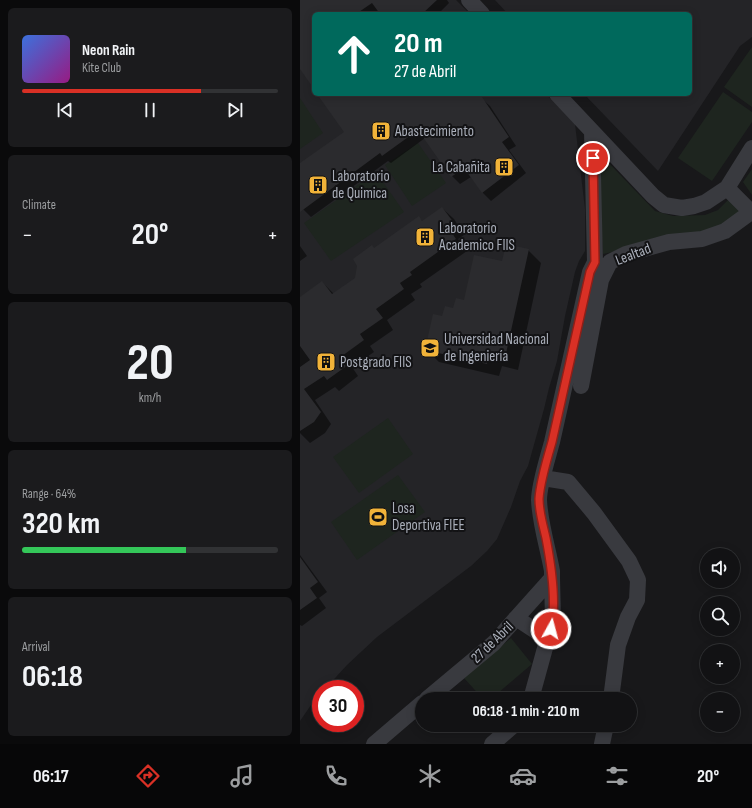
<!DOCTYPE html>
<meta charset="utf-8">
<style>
:root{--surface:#121214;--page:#1b1b1d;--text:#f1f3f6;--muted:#9c9ea0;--line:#313234;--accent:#d93025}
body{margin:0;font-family:"Sofia Sans Condensed",sans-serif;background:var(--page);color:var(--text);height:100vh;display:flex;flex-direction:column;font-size:15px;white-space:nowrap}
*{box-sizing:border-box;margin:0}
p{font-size:13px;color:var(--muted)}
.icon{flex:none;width:22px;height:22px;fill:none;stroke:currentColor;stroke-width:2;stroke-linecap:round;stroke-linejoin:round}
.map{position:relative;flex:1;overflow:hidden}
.details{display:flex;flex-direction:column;gap:8px;padding:8px;background:#0a0a0b;width:300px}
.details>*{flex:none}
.guide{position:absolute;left:12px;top:12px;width:380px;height:84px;border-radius:6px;box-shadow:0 2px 10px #0003,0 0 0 1px var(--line);background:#00695c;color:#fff;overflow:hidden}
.controls{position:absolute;left:400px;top:548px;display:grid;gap:8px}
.controls a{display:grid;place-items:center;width:40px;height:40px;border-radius:50%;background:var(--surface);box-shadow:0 2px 10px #0003,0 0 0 1px var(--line);font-size:20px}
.speed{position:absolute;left:12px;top:680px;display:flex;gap:8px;font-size:20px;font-weight:700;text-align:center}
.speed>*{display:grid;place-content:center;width:52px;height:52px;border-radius:50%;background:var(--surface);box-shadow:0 2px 10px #0003,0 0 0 1px var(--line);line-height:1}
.speed .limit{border:6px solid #d22;background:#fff;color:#111}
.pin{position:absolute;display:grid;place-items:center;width:34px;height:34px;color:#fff;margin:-17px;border:2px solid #fff;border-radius:50%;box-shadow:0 1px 4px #0007}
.me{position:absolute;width:44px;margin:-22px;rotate:7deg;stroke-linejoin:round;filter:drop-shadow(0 0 3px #0008)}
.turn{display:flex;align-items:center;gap:14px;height:84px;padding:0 16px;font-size:18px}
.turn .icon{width:52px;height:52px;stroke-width:2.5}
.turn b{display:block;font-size:28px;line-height:34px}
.big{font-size:30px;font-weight:700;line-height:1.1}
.details .tile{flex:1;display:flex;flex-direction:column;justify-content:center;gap:6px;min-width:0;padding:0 14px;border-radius:6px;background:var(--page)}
.details .dial{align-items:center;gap:0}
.dial b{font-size:52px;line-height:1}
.song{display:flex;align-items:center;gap:12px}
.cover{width:48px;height:48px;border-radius:6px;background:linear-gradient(135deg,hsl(220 70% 55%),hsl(310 70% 35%))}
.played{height:4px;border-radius:2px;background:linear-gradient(90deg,var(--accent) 70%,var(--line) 70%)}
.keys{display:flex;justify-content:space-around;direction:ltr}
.heat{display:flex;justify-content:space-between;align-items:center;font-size:22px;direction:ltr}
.charge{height:6px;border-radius:3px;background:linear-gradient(90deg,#34c759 64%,var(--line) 0)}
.trip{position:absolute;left:115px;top:692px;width:222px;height:40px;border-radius:20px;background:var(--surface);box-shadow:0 2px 10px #0003,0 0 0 1px var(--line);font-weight:700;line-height:40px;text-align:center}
.tab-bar{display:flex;height:64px;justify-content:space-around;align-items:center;background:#070708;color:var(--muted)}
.tab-bar .icon{width:28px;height:28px}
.tab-bar .selected{color:var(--accent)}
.tab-bar b{font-size:18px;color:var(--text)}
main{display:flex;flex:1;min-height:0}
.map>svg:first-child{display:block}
.built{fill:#242427}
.green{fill:#1e251f}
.shadow{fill:#0007}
.building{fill:#2b2b2e}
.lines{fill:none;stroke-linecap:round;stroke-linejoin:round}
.minor{stroke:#393a3f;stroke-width:16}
.route-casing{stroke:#8d1f18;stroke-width:10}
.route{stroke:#d93025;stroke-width:7}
.labels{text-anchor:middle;stroke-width:4;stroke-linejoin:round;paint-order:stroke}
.poi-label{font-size:15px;fill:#aaafba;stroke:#131315;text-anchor:start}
.street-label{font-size:15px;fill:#aaafba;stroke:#131315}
</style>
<main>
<section class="details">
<div class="tile">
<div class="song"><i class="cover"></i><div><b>Neon Rain</b><p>Kite Club</p></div></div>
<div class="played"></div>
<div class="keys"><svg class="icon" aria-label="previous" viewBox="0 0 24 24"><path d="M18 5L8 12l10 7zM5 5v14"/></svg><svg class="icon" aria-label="pause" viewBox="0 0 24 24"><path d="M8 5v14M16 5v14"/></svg><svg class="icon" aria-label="next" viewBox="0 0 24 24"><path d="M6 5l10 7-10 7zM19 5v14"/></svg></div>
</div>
<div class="tile"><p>Climate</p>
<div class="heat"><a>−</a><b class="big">20°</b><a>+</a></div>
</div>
<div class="tile dial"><b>20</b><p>km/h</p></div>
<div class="tile"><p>Range · 64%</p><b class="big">320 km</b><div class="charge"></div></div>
<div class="tile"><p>Arrival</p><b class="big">06:18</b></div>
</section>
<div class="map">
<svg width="452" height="744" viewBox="0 0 452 744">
<rect width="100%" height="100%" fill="#18181a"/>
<path class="built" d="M0,0H156L170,14H14V94H246L275,124L285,209V251L279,261L275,272L265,316L257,361L249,388L244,409L228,466L220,481L211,507L197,539L187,551L171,566L77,637L47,665L25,689H21V694L11,705L0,721Z
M195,0H452V37L440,46L358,171L284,94H390V14H208Z"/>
<path class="green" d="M452,47V107L424,87Z
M423,92L452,112V122L412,181L378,158Z
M0,98L23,133L0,149Z
M118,143L146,183L112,206L85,165Z
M301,155L355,211L373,216L405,215L418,210L430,198L442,212L408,232L303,254L297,158Z
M452,169V195L443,182Z
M76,172L104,212L31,261L4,223Z
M88,418L113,454L59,493L33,457Z
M98,475L125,512L57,560L31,522Z
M211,638L232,664L191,699H183L164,678Z"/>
<path class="shadow" d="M0,0H147L149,3L138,14H81L79,11L75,14H14V87L0,67Z
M19,94H159L182,99L190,106L216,146L209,150L226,173L191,201L183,193L171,177L160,184L152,176L125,138L91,163L88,161L11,217L0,206V164L46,132Z
M142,208L154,219L164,235L158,239L167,251L120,284L122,287L111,294L115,300L87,320L93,330L70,346L74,352L52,367L58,376L39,391L35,387L15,400L31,424L25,433L10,443L0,433V298L22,282L34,294L56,279L75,249L119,218L123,222Z
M0,246L7,256L0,261Z
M228,250L241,263L218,370L202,366L199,376L139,362L126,349L143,317L165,301L203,262Z
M0,555L27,592L19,598L26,608L2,626L0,625Z"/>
<path class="building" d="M0,0H137L122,14H80L72,3L56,14H14V89L0,69Z
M17,94H180L209,137L202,142L219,165L182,193L164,168L151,177L118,130L82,156L80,153L0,212V163L44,132Z
M142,207L154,223L148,227L156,239L110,272L112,275L100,283L104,289L76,309L83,318L60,334L64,340L42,356L48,365L27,380L24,376L4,389L21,412L14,422L0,431V367L10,360L0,346V297L22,281L32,294L55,278L57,266L53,259L72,245L74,248L119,216L122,221Z
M206,244L229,249L205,358L189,354L187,364L125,350L133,314L142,316L145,306L153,308L156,298L164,300L174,255L202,261Z
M0,557L18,582L10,588L17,598L0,610Z"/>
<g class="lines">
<path class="minor" d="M169,0L182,14
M257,94L353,196L364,205L382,208L394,206L406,202L427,188L452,148
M427,188L452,213
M281,386L301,280L310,262L326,254L369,242L402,239L425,231L451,212
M243,478L268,482L294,513L329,561L338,580L337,600L328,617L318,645L311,699
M216,618L248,639
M127,699L194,643L252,578V571C248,548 240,524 239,500C239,485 248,457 252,442L290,272L295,262L292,131
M231,699L253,619L252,578
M74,744L122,703
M192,744L214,725
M302,744L306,725"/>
</g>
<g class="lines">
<defs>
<path id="route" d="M251,629C257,603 251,564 246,538C243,525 239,512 239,499C240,482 247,459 252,442L290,272L295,262L293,158"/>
</defs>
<use href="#route" class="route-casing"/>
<use href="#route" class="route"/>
</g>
<defs>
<symbol id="building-square" viewBox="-11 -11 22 22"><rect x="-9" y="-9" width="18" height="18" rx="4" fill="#f1b339" stroke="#131315"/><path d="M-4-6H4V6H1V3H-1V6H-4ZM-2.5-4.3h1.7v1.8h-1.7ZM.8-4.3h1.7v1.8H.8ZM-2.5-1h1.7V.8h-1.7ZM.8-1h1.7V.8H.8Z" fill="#111"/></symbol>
<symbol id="university-square" viewBox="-11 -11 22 22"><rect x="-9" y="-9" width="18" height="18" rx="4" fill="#f1b339" stroke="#131315"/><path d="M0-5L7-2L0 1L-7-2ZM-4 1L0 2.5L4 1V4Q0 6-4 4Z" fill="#111"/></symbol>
<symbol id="stadium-square" viewBox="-11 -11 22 22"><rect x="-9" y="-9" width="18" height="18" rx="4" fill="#f1b339" stroke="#131315"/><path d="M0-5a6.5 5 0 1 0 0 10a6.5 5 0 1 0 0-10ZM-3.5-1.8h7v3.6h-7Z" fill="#111"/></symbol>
</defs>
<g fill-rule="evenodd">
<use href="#building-square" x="70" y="120" width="22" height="22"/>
<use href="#building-square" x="193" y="156" width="22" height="22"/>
<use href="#building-square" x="7" y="174" width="22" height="22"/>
<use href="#building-square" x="114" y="226" width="22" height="22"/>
<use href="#university-square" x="119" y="337" width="22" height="22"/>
<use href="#building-square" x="15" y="351" width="22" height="22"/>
<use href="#stadium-square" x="67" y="506" width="22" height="22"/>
</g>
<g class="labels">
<g class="poi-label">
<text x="95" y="136">Abastecimiento</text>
<text x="190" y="172" text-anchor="end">La Cabañita</text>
<text x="32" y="181">Laboratorio<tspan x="32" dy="17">de Quimica</tspan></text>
<text x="139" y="233">Laboratorio<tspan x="139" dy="17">Academico FIIS</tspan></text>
<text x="144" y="344">Universidad Nacional<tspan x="144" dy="17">de Ingeniería</tspan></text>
<text x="40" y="367">Postgrado FIIS</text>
<text x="92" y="513">Losa<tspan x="92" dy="17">Deportiva FIEE</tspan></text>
</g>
<g class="street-label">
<text transform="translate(333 254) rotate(-21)" y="5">Lealtad</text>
<text transform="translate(192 642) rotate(-44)" y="5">27 de Abril</text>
</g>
</g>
</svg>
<div class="controls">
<a><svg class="icon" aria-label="sound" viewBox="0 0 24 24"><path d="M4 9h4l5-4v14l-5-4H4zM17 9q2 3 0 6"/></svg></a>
<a><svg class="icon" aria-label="search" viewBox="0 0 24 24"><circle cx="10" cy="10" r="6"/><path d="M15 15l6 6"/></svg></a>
<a>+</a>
<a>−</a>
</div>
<div class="speed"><div class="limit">30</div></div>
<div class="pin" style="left:293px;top:158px;background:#d93025"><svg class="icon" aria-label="arrive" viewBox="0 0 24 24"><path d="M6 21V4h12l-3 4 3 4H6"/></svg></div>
<svg class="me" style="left:251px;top:629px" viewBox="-20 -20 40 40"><circle r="17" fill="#d93025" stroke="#fff" stroke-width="3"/><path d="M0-11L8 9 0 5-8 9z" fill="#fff"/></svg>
<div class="trip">06:18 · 1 min · 210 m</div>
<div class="guide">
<div class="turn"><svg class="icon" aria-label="ahead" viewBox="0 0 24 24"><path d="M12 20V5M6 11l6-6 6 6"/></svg><div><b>20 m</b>27 de Abril</div></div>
</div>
</div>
</main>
<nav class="tab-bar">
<b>06:17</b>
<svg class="icon selected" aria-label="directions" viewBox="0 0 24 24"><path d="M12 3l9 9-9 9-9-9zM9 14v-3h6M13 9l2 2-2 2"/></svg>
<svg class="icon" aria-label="music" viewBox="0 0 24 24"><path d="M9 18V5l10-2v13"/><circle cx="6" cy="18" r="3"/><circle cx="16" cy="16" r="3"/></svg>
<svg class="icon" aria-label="phone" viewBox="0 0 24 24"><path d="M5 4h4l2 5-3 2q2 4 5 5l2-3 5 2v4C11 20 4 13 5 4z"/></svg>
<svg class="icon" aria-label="climate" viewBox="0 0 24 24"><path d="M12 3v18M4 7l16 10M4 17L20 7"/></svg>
<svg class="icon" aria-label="car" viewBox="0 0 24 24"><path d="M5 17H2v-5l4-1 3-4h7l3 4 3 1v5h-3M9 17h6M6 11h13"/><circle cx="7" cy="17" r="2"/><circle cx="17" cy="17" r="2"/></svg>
<svg class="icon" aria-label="filters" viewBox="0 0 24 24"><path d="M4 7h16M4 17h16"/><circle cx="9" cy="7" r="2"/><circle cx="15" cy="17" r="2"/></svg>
<b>20°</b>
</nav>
